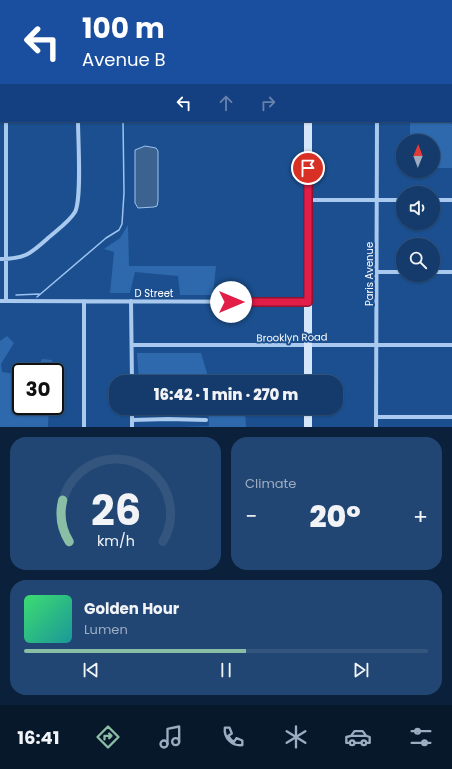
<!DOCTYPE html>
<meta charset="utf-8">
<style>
:root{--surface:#143b6b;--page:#214673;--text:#f1f3f6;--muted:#9dadc1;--line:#33557e;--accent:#8abfa5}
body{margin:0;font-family:Poppins,sans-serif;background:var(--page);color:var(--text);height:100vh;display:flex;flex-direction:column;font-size:15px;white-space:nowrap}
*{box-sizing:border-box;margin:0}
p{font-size:13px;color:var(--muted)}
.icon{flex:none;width:22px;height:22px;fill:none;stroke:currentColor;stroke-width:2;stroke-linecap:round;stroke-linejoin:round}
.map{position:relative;height:427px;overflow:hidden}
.side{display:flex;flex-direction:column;gap:10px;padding:10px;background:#0b203b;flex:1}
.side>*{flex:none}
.top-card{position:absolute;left:0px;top:0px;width:452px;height:122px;box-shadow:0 1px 3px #0004,0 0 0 1px var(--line);background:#1a4fa0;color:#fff;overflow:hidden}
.needle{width:26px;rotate:1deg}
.buttons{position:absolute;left:396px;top:134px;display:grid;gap:8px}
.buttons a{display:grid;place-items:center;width:44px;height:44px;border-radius:50%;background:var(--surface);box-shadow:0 1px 3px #0004,0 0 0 1px var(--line);font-size:20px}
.speed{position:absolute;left:12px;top:363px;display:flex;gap:8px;font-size:20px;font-weight:700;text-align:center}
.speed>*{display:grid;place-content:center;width:52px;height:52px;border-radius:50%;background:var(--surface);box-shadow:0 1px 3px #0004,0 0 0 1px var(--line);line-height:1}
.speed .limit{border:2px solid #111;border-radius:6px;background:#fff;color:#111}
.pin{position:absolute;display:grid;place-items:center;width:34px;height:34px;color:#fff;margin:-17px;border:2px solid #fff;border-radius:50%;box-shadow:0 1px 4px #0007}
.me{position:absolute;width:44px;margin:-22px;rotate:90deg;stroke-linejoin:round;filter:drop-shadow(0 0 3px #0008)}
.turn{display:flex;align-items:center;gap:14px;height:84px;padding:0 16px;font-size:18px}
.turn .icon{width:52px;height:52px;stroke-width:2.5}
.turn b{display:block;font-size:28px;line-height:34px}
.lanes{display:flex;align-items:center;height:38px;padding:0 16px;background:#0003;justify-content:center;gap:20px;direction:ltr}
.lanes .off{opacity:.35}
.big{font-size:30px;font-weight:800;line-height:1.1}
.side .card{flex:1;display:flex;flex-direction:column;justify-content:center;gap:6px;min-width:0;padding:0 14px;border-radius:16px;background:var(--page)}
.side .dial{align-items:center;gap:0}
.dial svg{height:104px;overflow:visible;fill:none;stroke:var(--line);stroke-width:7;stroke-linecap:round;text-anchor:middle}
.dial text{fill:var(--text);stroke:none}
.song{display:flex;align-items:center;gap:12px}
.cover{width:48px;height:48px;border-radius:6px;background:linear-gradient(135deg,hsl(140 70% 55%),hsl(180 70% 35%))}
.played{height:4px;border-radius:2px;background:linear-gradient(90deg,var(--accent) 55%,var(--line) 55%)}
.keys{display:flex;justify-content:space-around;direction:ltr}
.heat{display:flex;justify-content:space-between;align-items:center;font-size:22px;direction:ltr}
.side .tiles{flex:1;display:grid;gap:10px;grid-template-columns:1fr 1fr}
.card:last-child{grid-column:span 2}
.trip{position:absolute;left:109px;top:375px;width:234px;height:40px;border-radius:16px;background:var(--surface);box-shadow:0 1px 3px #0004,0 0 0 1px var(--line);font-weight:800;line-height:40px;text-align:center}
.menu{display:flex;height:64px;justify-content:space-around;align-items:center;background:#08182b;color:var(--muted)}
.menu .icon{width:28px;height:28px}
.menu .selected{color:var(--accent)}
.menu b{font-size:18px;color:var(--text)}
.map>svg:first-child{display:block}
.green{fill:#2e69ad}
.water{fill:#3c6290;stroke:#9cc4f0}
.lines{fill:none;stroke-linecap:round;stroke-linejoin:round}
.stream{stroke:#9cc4f0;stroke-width:1.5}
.street{stroke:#a9c9ee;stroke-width:4}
.secondary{stroke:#d6e6fa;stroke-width:8}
.route-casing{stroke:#92132f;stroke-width:10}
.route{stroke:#e11d48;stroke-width:7}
.labels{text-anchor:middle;stroke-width:4;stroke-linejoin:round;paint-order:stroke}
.street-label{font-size:10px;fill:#fff;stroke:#1b4f8f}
</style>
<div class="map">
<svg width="452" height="427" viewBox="0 0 452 427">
<rect width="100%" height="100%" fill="#1b4f8f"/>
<path class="green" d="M410,121H445L452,124V168H433V141H410Z
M128,225L129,266H216L213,295H180L178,276L135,272L130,293H110L114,252L104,249L120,238Z
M7,336L14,343L1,364L2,372L21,375V406H49L48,427H0V341Z
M137,353H201L209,380H292V382H139Z
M42,359L52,360V372H36Z
M208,408H246L245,411L246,427H182L209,426Z"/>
<path class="water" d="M145,146L156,148L158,151V201L157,206L154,207L138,208L135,203V150Z"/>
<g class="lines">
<path class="stream" d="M16,295L39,294
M37,297L106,238L119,230L122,224L124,193L123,121"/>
<path class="street" d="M6,0V1
M451,84H452
M0,89H1
M6,121V301
M308,200H403
M433,200H452
M0,259C25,259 30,254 48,238C57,230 69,222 75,212C82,199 78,139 78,121
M377,272H403
M433,272H452
M0,301L308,302
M131,301L132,382
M132,345H452
M376,417H452
M132,420L168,419L206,420
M84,427V301
M132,427V408
M376,427L377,121"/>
<path class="secondary" d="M307,0V1
M308,382V121
M308,408V427"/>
</g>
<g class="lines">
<defs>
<path id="route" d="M231,302H308V168"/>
</defs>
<use href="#route" class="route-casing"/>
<use href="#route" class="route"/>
</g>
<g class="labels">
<g class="street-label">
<text transform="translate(369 274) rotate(-90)" y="4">Paris Avenue</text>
<text x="154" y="297">D Street</text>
<text transform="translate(292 337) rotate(-1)" y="4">Brooklyn Road</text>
</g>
</g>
</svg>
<div class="buttons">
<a><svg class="needle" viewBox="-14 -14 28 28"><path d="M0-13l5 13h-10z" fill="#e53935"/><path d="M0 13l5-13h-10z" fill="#9dadc1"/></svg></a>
<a><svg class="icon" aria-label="sound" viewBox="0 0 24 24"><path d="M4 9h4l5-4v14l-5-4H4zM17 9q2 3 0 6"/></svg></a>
<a><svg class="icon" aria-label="search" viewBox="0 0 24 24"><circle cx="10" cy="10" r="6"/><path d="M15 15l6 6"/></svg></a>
</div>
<div class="speed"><div class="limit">30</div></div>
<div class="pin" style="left:308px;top:168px;background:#d93025"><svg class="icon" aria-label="arrive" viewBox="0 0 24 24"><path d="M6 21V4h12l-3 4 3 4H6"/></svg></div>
<svg class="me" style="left:231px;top:302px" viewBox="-20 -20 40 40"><circle r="19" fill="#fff"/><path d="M0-13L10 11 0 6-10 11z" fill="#e11d48"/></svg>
<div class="trip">16:42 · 1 min · 270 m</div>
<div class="top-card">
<div class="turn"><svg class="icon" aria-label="left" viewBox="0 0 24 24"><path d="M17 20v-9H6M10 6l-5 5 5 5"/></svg><div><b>100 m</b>Avenue B</div></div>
<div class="lanes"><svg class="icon" aria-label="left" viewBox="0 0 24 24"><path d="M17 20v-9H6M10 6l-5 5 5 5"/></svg><svg class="icon off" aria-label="ahead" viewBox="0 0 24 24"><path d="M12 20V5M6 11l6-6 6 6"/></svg><svg class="icon off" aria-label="right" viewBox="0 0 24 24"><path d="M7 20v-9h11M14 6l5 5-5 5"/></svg></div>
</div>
</div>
<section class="side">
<div class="tiles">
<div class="card dial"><svg viewBox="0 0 100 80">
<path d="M14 69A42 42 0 1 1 86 69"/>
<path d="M14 69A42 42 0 0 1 9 37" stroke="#8abfa5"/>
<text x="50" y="56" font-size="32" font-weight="700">26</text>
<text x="50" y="72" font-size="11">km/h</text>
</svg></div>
<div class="card"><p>Climate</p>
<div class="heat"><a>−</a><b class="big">20°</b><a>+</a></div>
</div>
<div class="card">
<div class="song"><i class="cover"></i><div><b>Golden Hour</b><p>Lumen</p></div></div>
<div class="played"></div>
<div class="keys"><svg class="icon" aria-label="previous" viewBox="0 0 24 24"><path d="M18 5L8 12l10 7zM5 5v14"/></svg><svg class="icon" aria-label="pause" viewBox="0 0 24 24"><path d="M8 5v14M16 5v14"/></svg><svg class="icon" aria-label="next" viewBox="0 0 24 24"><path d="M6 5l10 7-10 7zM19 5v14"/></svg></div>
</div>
</div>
</section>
<nav class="menu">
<b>16:41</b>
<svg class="icon selected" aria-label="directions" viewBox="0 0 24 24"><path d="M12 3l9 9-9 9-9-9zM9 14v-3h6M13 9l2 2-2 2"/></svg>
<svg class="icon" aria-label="music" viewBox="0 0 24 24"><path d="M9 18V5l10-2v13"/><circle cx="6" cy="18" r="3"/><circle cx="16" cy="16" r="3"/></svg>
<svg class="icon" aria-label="phone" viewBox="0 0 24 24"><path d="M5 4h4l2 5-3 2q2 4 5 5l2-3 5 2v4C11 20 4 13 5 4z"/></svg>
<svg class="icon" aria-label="climate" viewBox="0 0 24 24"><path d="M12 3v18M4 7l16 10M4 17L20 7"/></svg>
<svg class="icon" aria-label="car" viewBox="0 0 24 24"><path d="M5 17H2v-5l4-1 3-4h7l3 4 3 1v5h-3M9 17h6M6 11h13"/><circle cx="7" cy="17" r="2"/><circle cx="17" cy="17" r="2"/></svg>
<svg class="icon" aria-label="filters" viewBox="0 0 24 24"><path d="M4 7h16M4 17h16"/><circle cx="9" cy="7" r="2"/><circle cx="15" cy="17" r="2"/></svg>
</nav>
